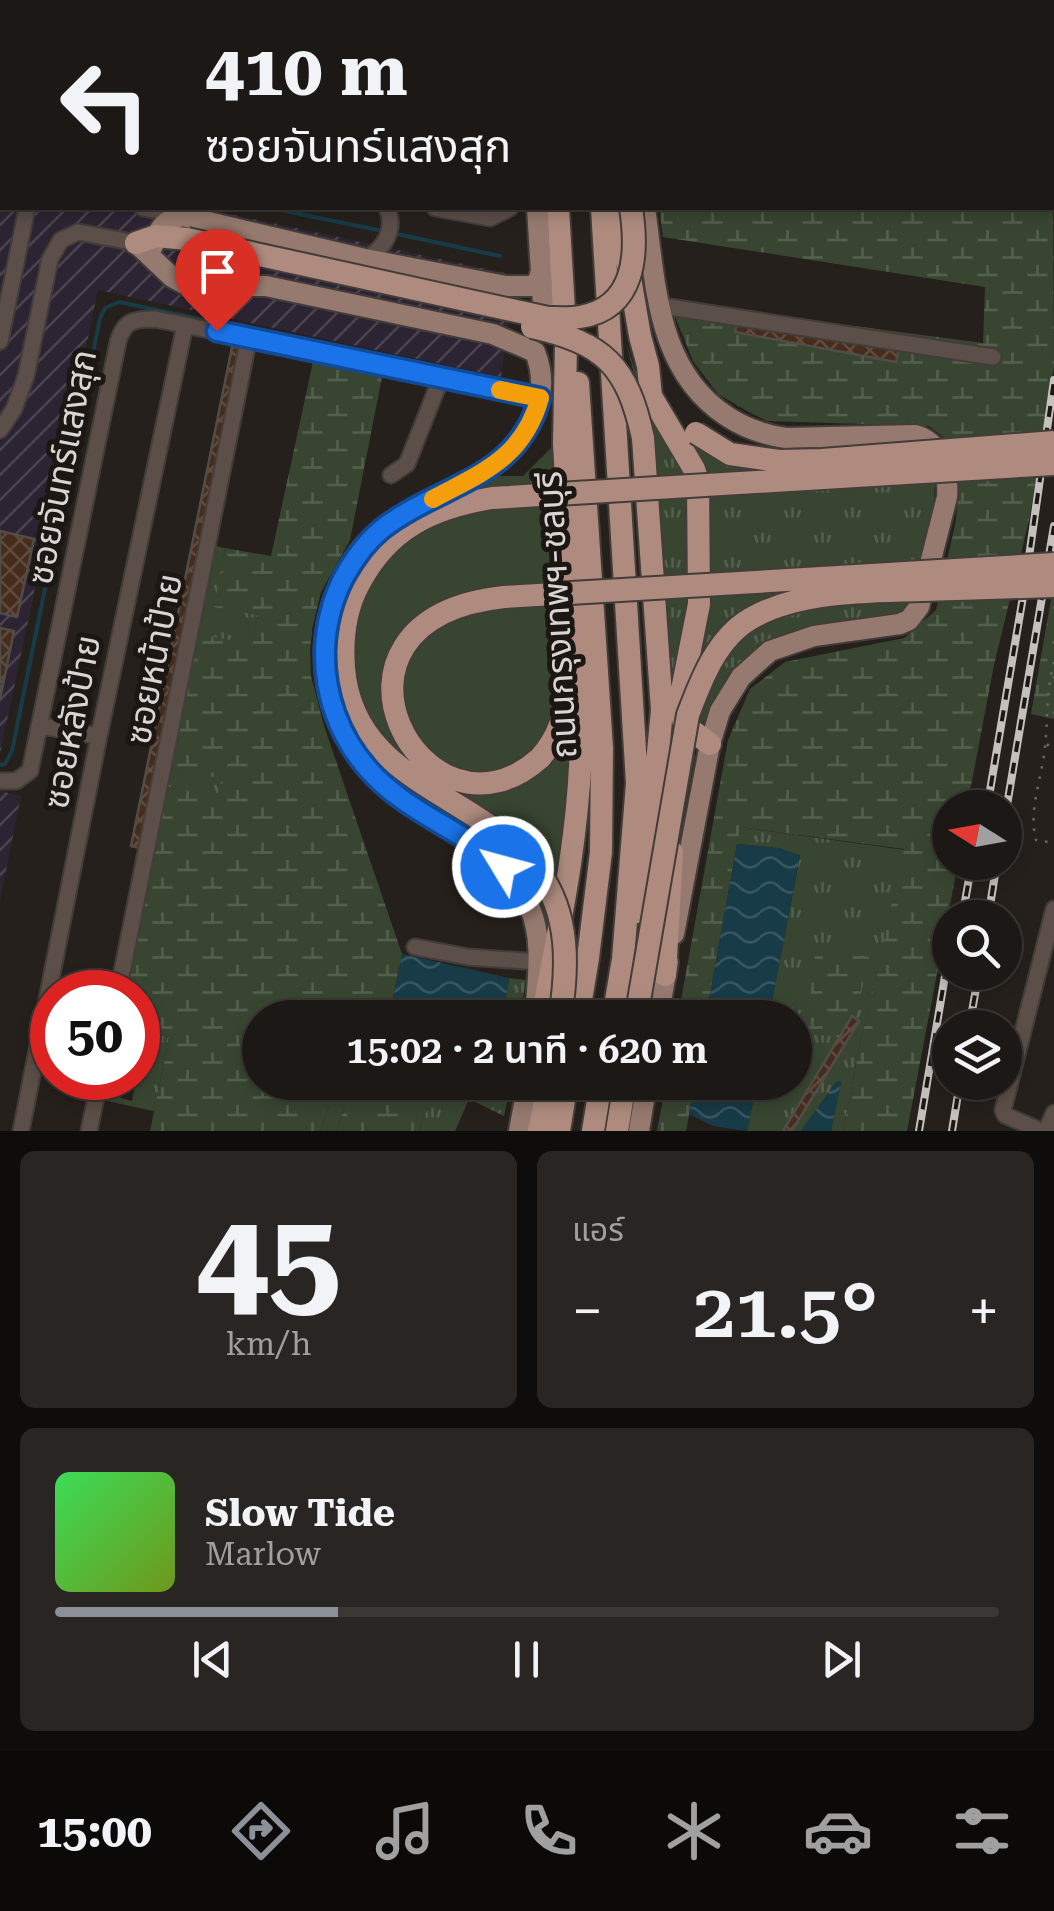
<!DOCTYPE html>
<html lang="th">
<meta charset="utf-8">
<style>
:root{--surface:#1c1815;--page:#292522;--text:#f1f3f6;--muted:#a0a0a0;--line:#3a3734;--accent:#8c9099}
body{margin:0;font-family:"Roboto Serif","Noto Sans Thai",serif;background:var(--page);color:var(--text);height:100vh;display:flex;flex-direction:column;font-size:38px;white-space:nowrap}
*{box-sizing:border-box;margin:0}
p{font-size:32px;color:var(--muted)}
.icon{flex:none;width:55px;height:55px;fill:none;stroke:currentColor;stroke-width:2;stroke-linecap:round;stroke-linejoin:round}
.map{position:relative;height:1131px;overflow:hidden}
.drawer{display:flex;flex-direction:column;gap:20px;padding:20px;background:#0f0d0c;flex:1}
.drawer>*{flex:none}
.top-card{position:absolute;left:0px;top:0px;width:1055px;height:210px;box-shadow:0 5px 15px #0003,0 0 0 2px var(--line);background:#1c1815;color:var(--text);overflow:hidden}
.needle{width:65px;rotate:281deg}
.controls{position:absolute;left:932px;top:790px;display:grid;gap:20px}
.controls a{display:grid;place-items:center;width:90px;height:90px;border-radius:50%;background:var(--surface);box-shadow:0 5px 15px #0003,0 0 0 2px var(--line);font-size:50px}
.speed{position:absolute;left:30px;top:970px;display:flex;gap:20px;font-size:50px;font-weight:700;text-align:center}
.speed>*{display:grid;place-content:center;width:130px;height:130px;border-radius:50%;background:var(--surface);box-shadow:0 5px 15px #0003,0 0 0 2px var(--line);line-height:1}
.speed .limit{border:15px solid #d22;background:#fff;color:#111}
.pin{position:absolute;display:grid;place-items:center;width:85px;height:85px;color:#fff;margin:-102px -42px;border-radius:50% 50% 50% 0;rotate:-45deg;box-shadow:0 0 10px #0007}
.pin .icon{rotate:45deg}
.me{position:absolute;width:110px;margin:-55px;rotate:307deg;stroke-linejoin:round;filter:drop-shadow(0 0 8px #0008)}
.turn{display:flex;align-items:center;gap:35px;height:210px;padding:0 40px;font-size:45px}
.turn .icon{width:130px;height:130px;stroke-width:2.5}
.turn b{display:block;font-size:70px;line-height:85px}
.big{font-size:75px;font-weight:600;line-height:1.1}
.drawer .card{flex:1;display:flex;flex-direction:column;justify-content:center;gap:15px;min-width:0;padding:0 35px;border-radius:15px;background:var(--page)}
.drawer .dial{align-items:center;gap:0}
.dial b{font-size:130px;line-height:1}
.song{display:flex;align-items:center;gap:30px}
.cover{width:120px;height:120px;border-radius:15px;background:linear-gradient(135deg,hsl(130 70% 55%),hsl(80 70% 35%))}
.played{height:10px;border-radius:5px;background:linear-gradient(90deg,var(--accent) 30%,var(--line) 30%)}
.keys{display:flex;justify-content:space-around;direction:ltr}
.heat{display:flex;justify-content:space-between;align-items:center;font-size:55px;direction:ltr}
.drawer .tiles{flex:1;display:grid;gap:20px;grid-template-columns:1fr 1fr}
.card:last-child{grid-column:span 2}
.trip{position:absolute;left:242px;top:1000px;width:570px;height:100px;border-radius:50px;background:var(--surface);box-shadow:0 5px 15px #0003,0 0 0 2px var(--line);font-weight:600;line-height:100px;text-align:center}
.tabs{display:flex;height:160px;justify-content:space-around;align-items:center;background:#0b0a08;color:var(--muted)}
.tabs .icon{width:70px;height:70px}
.tabs .current{color:var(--accent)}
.tabs b{font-size:45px;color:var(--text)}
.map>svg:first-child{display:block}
.industrial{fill:url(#industrial-furrows)}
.grass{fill:url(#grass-tufts)}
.wetland{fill:url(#wetland-marsh)}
.green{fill:#384631}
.water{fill:url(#water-waves)}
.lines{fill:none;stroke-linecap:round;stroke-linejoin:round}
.stream{stroke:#173b47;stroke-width:4}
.building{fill:url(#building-cross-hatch);stroke:#524c48;stroke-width:2.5}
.minor-casing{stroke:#433d39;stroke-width:19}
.major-casing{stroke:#433d39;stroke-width:24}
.highway-casing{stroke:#433d39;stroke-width:26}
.path{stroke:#6c6663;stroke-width:2.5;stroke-dasharray:2.5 8;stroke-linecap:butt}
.minor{stroke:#5c4e49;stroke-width:15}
.major{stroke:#967a6f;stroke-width:20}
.highway{stroke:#ae8b7e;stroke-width:22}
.rail-casing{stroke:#c4c0bd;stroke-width:8}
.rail{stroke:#1c1713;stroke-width:4;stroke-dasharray:11;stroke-linecap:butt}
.highway-bridge-casing{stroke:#433d39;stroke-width:26;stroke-linecap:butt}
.highway-bridge{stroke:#ae8b7e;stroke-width:22}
.route-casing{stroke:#114b97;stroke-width:25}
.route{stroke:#1a73e8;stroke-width:18}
.slow{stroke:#f59e0b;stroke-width:18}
.labels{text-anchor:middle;stroke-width:10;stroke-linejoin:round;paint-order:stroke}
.street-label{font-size:35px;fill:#d9d5d3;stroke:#1c1713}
</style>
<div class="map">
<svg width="1054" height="1131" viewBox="0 0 1054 1131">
<defs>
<pattern id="industrial-furrows" width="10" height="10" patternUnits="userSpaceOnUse" patternTransform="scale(2.5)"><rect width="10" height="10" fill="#2d2433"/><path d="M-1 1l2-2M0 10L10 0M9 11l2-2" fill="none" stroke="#4b4350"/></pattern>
<pattern id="grass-tufts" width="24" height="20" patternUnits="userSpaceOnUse" patternTransform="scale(2.5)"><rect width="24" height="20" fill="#384631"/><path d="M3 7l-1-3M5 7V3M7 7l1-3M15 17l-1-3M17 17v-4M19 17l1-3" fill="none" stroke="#54604e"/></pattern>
<pattern id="wetland-marsh" width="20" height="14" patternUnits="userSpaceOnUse" patternTransform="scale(2.5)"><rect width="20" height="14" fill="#384631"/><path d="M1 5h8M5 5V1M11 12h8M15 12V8" fill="none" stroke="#54604e"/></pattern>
<pattern id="water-waves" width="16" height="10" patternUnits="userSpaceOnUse" patternTransform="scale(2.5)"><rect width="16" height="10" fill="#173b47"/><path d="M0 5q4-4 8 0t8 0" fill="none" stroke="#385661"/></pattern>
<pattern id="building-cross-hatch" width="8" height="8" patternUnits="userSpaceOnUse" patternTransform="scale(2.5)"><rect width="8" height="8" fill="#452c1c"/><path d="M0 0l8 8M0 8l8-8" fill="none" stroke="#5f4a3c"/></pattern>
</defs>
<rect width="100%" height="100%" fill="#26201c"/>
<path class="industrial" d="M0,0H386V2H2V77L0,76Z
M0,164L2,165V208H203L515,275L501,377L98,290L0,754Z
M0,791L21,796L0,900Z"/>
<path class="grass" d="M626,343L642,390L687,475L694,605L675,706L695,756L681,831L669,671L638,390Z
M682,435L717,457L752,469L935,476L934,500L924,548L908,602L900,613L874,622L766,642L727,677L703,723L695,715L689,693L705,632Z
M210,545L225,548L215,606L258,615L252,645L192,633Z
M166,766L222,778L218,797L162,786Z
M739,827L905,850L861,1040L843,1131H831L841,1082L837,1081L801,1131H747L757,1083L795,1082V1018L769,1017L800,856L779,848L737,844Z
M509,978L526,980L520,1017L503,1018Z
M145,1032L169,1037L154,1111L97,1099L101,1078H114L113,1090L118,1097L132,1101Z
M338,1083H354L336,1131H320Z
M436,1083H511L504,1116L469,1099L455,1131H419Z"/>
<path class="wetland" d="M1053,198L1054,367L1030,516L994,665L967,807L950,808V862L958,863L907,1131H843L861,1040L904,849L740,827L706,1017H678L728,740L750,689L785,662L904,638L936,610L956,520L959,482L943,437L929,426L767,421L747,411L718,394L693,361L674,314L672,302L983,343L985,287L663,237L659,208H1052Z
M313,362L382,377L350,540L321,592L312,629L310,651L311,676L324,726L402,954L389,1017L260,1018V1082L338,1083L320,1131H150L169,1037L138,1031V992H119L162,786L217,796L222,779L166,766L192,633L252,644L258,615L214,607L225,548L271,556Z
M1054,582V719L1031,714Z
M816,947L869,957L851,1039L806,1033Z
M354,1083L436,1082V1083L419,1131H336Z
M666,1083H695L686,1131H657Z"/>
<path class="green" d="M555,444C554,481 551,517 553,553C556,618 576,695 532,749L545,764L574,720L572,796L546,956L544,917L530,882L515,862L455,817L397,782L373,760L362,747L336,691L370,549L494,476H523Z"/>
<path class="water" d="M737,844L779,848L800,855L769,1017H706Z
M402,954L509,978L503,1017H389Z
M837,1081H841L831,1131H801Z
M695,1083H757L747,1131L713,1126L689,1114Z"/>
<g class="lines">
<path class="stream" d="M270,208L383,231
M392,233L500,256
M0,765L5,764L12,751L100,318L105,308L119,302L382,357"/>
</g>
<path class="building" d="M0,0H147L146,2H2V26L0,25Z
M738,317L899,347L896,362L735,332Z
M232,347L241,348L140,848L131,846Z
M0,531L34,539L17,617L0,613Z
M0,628L14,631L0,699Z
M852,1016L859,1021L792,1131H783Z"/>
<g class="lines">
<defs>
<path id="minor" d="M497,0V2
M221,2V0
M420,2L421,0
M0,55H2
M0,89H2
M0,118H2
M0,145L2,148
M0,190H2
M143,208L183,216
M435,208L490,218L510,208
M365,259C385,249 396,229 387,208
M669,307L993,357
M0,341L27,208
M0,430L14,409L26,376L50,259L61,240L78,232L136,243
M391,475L407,464L441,378
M41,726L99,736
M0,781H16L30,771L118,342C124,320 135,319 155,319L541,397
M415,947L468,957L539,962
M118,992L249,337
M21,1131L99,736L185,325
M89,1131L100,1078
M1041,1131L1005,1115L1003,1110L1054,909
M1046,1131L1054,1113"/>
<path id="major" d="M525,0V2
M620,0V2
M537,208L543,305L537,331
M645,208C656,284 656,371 728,417C745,428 765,435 786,438L915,435C941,442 949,471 947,497L919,607L909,620L900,624L814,636L770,651L741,677L720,711L710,744L674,934
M136,243L172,277L188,286H266L493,334L535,352C545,377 543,400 530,424C499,482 432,491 383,528C350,553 329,599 325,640C320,705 351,766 406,802C452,832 507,853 530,908C543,940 538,973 536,1006
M153,246C158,229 164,219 183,216L365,259L506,286H533L539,279L542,266
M658,1018L668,962
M519,1131L528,1082
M639,1131L647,1082"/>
<path id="highway" d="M553,0V2
M589,0L590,2
M606,0L607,2
M602,208L637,783L623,959L613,1018
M618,208L640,336L648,366L651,396L694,469L698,481L699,604L680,700L684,725L710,744
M136,243L156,236L187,239
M219,287L212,281L209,276L214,264L225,260L240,262
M540,758C559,737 567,710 568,682
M638,912L645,889L662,710L643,438
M665,975L672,852
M542,1018C560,924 580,832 581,736L564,443L566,345L558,208
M578,1018L588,958L601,852L602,748L578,383
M539,1131L549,1082
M559,1131L567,1082
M593,1131L601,1082
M617,1131L625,1082"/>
</defs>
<use href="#minor" class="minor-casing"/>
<use href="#major" class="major-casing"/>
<use href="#highway" class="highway-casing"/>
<path class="path" d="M1054,662C1046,690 1048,719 1045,747C1042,778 1028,810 1036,840L1054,843
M1047,744L1054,751"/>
<use href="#minor" class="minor"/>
<use href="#major" class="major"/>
<use href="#highway" class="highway"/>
<defs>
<path id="rail" d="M987,808L1025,585L1054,380
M1005,817L1054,526
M962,918L972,862
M988,918L997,862
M969,1028L979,972
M919,1131L950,946
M952,1131L960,1082"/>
</defs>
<use href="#rail" class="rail-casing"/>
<use href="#rail" class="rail"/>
<defs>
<path id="highway-bridge" d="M187,239L548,318C558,318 570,319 580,317C636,308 638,253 631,208
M532,327C604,343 627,365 643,438
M696,433L730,454L779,461L822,460L1054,442
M540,758C425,861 293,620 504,597L1054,564
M560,1018C568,967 570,914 538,871C481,793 353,784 344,668C342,641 345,611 358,586C387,529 431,508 492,498L1054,464
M636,1018L688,715C701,681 716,639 750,619C797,591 869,591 923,590C967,589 1010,587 1054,586"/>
</defs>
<use href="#highway-bridge" class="highway-bridge-casing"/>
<use href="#highway-bridge" class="highway-bridge"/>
</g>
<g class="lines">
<defs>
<path id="route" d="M217,331L540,398C516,481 441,483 382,529C366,542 354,559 344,577C332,600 326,624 325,650C324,694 339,736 368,769C405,812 462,829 503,867"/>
</defs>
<use href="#route" class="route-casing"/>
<use href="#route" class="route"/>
<path class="slow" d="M433,499C483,472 523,458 540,398L500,390"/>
</g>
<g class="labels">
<g class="street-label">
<text transform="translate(62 467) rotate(-79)" y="12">ซอยจันทร์แสงสุก</text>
<text transform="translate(557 615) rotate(-93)" y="12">ถนนกรุงเทพฯ-ชลบุรี</text>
<text transform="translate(154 659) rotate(-79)" y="12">ซอยหน้าป้าย</text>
<text transform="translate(72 722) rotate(-79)" y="12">ซอยหลังป้าย</text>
</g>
</g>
</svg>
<div class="controls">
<a><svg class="needle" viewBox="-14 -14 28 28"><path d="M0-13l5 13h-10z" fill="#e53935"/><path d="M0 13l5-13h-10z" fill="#a0a0a0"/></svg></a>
<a><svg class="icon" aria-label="search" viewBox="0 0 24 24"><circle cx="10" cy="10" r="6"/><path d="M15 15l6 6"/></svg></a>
<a><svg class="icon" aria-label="layers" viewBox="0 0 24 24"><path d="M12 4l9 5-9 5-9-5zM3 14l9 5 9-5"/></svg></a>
</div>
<div class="speed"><div class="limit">50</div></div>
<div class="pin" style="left:217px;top:331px;background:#d93025"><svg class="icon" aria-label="arrive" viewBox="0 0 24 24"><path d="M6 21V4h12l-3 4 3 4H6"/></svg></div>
<svg class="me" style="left:503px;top:867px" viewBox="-20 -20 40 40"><circle r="17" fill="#1a73e8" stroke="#fff" stroke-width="3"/><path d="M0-11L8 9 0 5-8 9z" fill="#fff"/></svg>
<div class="trip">15:02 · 2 นาที · 620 m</div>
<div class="top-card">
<div class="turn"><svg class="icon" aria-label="left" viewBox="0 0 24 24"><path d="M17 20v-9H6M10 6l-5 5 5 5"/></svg><div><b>410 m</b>ซอยจันทร์แสงสุก</div></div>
</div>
</div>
<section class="drawer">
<div class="tiles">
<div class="card dial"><b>45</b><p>km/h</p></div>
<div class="card"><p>แอร์</p>
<div class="heat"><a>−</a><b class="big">21.5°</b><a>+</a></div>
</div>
<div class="card">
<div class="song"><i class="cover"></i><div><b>Slow Tide</b><p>Marlow</p></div></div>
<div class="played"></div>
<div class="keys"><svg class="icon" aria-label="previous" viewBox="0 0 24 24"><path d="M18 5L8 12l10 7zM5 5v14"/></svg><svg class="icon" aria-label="pause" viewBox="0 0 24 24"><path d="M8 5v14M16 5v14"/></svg><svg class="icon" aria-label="next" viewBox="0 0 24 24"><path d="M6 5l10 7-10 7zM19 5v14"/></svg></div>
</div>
</div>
</section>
<nav class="tabs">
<b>15:00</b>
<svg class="icon current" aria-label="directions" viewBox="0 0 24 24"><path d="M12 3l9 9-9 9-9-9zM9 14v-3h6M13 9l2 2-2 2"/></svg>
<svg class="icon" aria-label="music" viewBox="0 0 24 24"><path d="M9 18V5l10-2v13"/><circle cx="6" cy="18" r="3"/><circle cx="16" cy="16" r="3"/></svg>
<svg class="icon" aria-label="phone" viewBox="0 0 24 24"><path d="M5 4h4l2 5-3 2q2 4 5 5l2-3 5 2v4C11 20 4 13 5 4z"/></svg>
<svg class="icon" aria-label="climate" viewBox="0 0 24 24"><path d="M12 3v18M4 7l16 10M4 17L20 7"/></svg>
<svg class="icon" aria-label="car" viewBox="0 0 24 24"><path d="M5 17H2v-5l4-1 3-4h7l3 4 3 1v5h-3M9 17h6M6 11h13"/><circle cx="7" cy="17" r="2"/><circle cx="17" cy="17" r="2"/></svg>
<svg class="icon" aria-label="filters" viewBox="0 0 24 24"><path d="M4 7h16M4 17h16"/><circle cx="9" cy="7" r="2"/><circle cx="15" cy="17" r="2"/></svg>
</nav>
